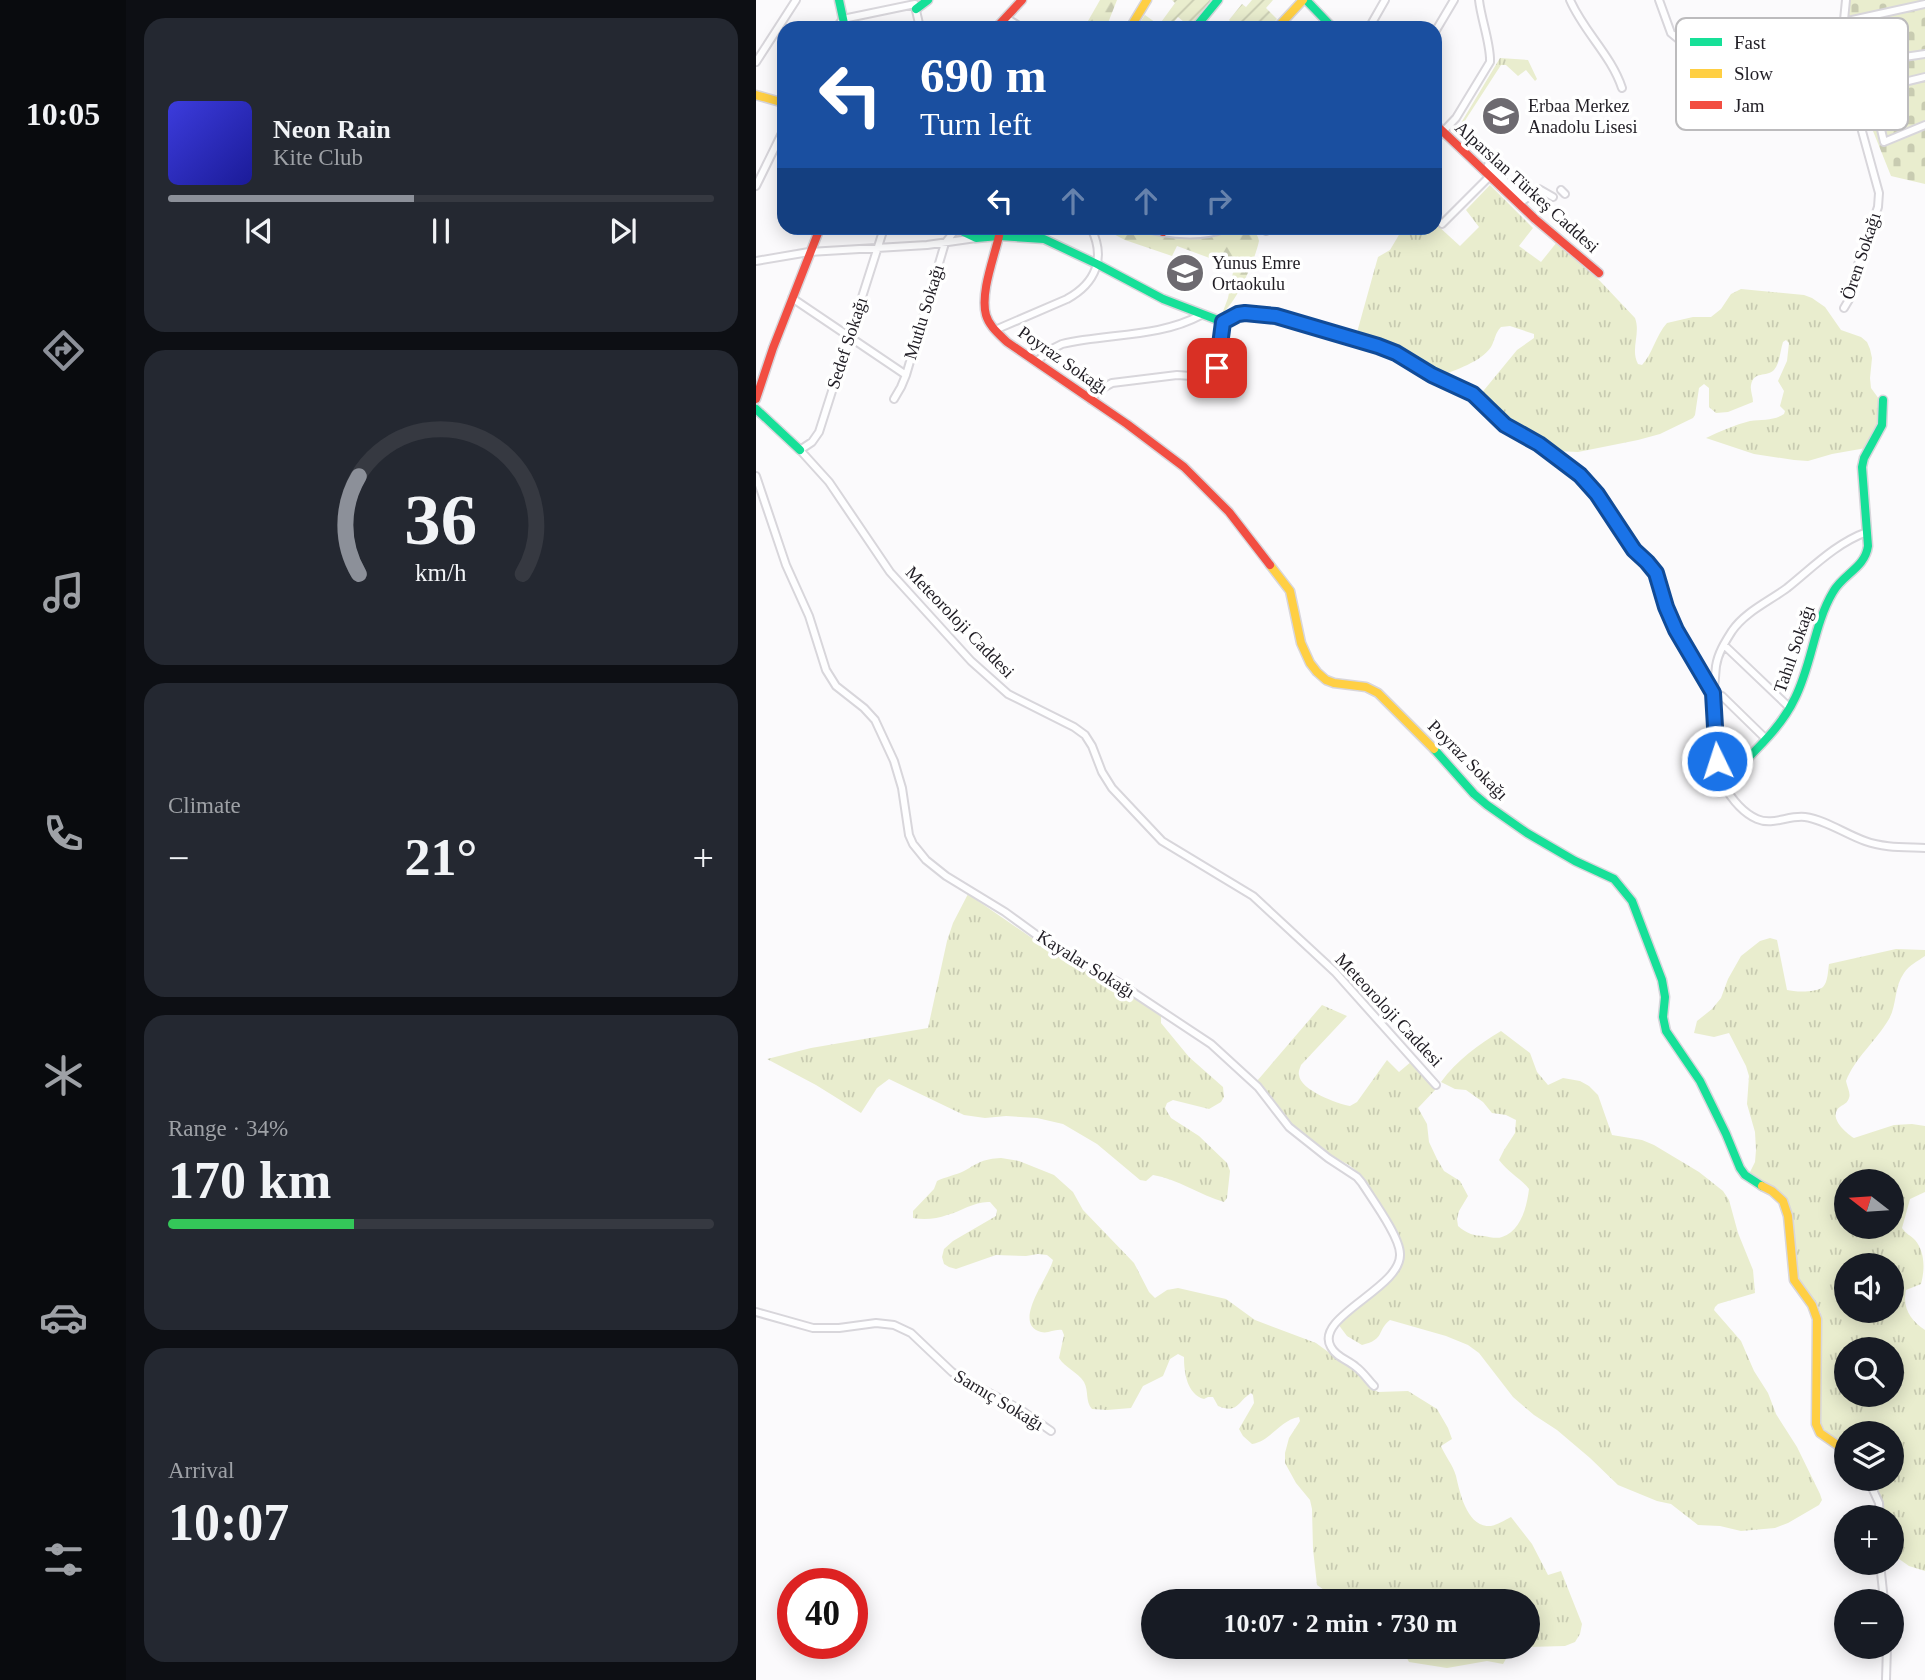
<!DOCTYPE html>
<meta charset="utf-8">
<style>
:root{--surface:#171b24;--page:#242831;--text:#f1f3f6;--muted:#9ea1a6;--line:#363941;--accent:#8c9099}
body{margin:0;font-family:Georgia,serif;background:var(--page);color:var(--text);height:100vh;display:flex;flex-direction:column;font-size:26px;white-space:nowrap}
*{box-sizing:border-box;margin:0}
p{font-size:23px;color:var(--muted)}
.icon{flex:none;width:38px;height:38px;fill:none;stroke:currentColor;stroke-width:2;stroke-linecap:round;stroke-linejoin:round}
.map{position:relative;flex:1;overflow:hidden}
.side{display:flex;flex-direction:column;gap:18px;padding:18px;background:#0d0f14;width:630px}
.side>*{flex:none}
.hud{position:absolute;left:21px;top:21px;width:665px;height:214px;border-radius:21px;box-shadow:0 4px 18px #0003;background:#1a4fa0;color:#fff;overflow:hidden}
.needle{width:46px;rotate:287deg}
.tools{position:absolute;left:1078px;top:1169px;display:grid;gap:14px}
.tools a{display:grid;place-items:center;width:70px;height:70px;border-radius:50%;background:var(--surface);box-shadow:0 4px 18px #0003;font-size:35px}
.speed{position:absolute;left:21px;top:1568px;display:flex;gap:14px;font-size:35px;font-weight:700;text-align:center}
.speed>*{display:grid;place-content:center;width:91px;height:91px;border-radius:50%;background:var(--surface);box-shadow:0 4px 18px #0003;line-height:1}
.speed .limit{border:10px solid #d22;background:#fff;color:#111}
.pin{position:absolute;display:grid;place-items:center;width:60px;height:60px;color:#fff;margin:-30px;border-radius:14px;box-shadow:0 4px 10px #0006}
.me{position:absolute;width:77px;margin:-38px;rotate:356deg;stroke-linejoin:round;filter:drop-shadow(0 0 5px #0008)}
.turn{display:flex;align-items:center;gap:24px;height:147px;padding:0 28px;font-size:32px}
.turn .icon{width:91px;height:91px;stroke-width:2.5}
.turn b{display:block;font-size:49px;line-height:60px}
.lanes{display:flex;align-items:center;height:66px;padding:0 28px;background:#0003;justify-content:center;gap:35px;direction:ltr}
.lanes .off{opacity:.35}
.big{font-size:52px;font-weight:700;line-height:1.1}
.side .tile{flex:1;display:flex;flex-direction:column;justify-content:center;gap:10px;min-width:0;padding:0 24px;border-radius:21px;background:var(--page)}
.side .dial{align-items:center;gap:0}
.dial svg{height:182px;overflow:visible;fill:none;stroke:var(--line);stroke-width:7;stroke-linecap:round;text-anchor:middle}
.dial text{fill:var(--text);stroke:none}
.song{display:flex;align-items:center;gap:21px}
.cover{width:84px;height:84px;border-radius:10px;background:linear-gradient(135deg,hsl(240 70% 55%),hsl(240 70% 35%))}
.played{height:7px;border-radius:4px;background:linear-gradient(90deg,var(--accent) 45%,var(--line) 45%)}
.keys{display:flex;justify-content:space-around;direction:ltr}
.heat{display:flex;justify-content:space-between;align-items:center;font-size:38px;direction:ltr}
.charge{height:10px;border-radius:5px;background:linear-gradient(90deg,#34c759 34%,var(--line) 0)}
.trip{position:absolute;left:385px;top:1589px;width:399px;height:70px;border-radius:35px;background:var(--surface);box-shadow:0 4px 18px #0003;font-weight:700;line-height:70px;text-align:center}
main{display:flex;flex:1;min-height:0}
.menu{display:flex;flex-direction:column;width:126px;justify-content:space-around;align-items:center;background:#090b0e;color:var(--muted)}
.menu .icon{width:49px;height:49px}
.menu .on{color:var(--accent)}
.menu b{font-size:32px;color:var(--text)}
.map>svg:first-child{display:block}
.grass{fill:url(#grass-tufts);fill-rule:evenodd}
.forest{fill:url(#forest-firs)}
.cemetery{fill:url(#cemetery-stones)}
.garden{fill:url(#garden-furrows)}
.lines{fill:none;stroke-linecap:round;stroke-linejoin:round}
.street-casing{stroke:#d8d6db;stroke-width:10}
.fast-casing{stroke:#d8d6db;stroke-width:11}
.slow-casing{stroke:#d8d6db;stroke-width:11}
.jam-casing{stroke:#d8d6db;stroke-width:11}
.street{stroke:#fefeff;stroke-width:6}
.fast{stroke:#16e098;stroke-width:8}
.slow{stroke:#ffcf43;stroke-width:8}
.jam{stroke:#f24e42;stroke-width:8}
.route-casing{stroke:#114b97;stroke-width:18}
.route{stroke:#1a73e8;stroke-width:12}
.labels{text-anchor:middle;stroke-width:7;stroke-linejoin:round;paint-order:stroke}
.poi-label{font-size:18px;fill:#201d24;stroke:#fff;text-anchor:start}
.street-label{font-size:18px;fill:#201d24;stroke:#fff}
.key{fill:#fff;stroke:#bcbbbd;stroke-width:2}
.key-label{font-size:19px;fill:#201d24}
</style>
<main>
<nav class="menu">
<b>10:05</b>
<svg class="icon on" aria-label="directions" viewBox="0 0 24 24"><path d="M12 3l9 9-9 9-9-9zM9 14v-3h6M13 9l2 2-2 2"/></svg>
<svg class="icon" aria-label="music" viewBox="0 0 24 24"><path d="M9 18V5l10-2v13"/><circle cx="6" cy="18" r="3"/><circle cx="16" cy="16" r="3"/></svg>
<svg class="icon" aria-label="phone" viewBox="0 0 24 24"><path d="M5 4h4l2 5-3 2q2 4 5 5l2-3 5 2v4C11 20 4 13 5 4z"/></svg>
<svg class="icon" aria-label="climate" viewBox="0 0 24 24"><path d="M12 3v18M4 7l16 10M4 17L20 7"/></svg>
<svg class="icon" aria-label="car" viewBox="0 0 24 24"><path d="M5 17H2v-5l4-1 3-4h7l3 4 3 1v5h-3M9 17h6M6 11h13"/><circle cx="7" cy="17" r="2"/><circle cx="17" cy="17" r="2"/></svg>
<svg class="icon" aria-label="filters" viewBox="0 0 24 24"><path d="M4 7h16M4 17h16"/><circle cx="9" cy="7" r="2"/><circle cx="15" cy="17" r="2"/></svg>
</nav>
<section class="side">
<div class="tile">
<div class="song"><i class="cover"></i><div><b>Neon Rain</b><p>Kite Club</p></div></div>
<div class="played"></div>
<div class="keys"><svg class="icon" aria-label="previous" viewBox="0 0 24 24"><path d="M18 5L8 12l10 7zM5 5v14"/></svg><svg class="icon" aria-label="pause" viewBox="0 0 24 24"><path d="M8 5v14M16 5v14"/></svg><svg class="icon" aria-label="next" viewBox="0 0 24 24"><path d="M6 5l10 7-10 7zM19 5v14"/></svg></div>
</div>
<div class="tile dial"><svg viewBox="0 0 100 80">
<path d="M14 69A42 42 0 1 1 86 69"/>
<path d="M14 69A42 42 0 0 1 14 26" stroke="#8c9099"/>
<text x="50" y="56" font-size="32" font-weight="700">36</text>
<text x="50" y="72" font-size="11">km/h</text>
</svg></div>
<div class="tile"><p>Climate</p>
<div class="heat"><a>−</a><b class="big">21°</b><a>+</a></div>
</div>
<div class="tile"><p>Range · 34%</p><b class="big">170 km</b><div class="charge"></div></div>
<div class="tile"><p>Arrival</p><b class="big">10:07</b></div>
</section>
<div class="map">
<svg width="1169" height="1680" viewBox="0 0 1169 1680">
<defs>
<pattern id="grass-tufts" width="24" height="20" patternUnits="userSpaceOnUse" patternTransform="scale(1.75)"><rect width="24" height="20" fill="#e9edce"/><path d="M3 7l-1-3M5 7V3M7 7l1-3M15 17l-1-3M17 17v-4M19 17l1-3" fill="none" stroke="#c8cbb1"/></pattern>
<pattern id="forest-firs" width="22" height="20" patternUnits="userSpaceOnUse" patternTransform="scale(1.75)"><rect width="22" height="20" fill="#e9edce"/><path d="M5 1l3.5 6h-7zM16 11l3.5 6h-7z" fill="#c8cbb1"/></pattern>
<pattern id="cemetery-stones" width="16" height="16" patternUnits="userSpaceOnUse" patternTransform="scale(1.75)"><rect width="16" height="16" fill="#e9edce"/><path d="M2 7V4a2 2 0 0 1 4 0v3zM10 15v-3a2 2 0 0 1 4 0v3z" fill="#c8cbb1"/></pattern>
<pattern id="garden-furrows" width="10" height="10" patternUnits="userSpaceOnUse" patternTransform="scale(1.75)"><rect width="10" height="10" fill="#e9edce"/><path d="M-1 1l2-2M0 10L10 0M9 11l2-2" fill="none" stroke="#c8cbb1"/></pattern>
</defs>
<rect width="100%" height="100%" fill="#fbfafc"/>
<path class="grass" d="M744,58L772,60L781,79L779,81L770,70L762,76L750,65H745L710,119L706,128L707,133L702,134V128Z
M734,185L777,228L763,246L785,262L801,242L844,281L879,318C885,334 874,349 882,364L886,365C896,355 900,335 911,323L937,317H955L965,309L975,294L985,289L1048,295L1056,298L1069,307L1085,330L1105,337L1111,342L1114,349L1116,358L1114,378L1115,388L1123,399L1125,409V421L1110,448L1076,454L1052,461L1038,460L998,454L950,438C964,431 979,425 994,421C1007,419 1017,421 1028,414L1029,411L1024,406L1028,391L1022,381L1031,361L1033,343L1030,340L1027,342C1024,351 1024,363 1018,370C1010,378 998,370 995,385C994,391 997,396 997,402L972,412L960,413L953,407V388L948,384L943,388L939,415L937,418L904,434L882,440L822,452L799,451L744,417L724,395L761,350L778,338V334L754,326L745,327C739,333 739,340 735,347C725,362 699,370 684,376L640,348L600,336L622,257L634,250L647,228H679V225H681L704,246L723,227L710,210Z
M212,894L286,945L362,988L405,1015V1023L433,1057L467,1087L468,1097L465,1102L453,1109L417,1100L411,1103L409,1108L415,1118L443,1136L471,1163L474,1171L471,1198L468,1202C444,1195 422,1179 397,1175L390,1181L384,1180L341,1144L307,1124L281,1118L250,1116L229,1118L208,1115L133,1079L121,1088L105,1113L60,1085L11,1059L55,1048L172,1028L191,941L197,923Z
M1014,938L1021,940L1031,990C1039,992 1059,993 1067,987C1072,982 1072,970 1073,964L1140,949L1169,950V956C1162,961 1153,965 1148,973C1138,987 1141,1005 1133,1019C1120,1041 1099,1058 1090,1081C1091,1087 1095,1093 1093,1098C1091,1105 1084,1105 1081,1110C1075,1120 1090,1133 1098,1138L1138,1125L1156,1124L1169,1126V1192L1154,1199L1146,1228C1150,1234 1154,1235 1159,1240C1169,1252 1169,1269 1165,1284L1150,1290C1146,1309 1155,1320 1169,1330V1571L1153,1566L1136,1554V1517H1128L1125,1497L1116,1479H1136V1433H1090V1447L1070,1432L1064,1422L1066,1331L1065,1314L1062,1306L1043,1283L1041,1277L1034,1208C1025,1190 1009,1183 993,1174L999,1162L1000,1150L999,1132L991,1104L993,1076L990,1066L973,1033L958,1037L938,1033L941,1021L956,1009L965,998L972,979L985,956L1004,941ZM1090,1181H1136V1227H1090ZM1090,1265H1136V1311H1090ZM1090,1349H1136V1395H1090Z
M566,1005L591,1016L545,1065C544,1068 542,1072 543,1075C544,1090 582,1104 594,1106L601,1102L631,1060L643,1072L656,1061L680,1089L662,1108L671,1124L673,1142L681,1159L688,1171L704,1181L712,1196L703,1211L701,1219L702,1226C710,1233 718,1236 728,1236C733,1237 741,1239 746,1237C765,1231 771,1206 773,1189C764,1178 752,1172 743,1160L748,1150L759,1133L760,1120L750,1115L736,1113L727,1102L710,1090L699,1089L685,1082C701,1060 722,1045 745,1031L774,1053L781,1072L792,1085L807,1078L824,1081L833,1086L842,1095L856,1135L886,1140L898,1145L943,1172L967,1191L973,1200L982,1233L997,1270L999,1293L962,1304L959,1307L958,1310L985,1341L998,1371L1012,1393L1020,1414L1041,1447L1064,1494L1066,1500L1063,1505L1032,1523L1019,1528L985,1531L964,1526L942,1525L915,1504L901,1501L862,1485L834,1458L801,1430L778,1415L757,1397L723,1353L712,1345L690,1336L634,1320C620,1331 630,1339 606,1345L591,1336L582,1324L615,1297L639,1274L645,1264L647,1254L644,1240L604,1174L593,1165L572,1154L548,1135L527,1116L501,1081Z
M245,1158L263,1161L298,1175L317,1192L327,1210L378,1263L393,1292L399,1298L411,1290L422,1288L470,1299L499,1320L560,1343L601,1373L616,1388L622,1392L652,1391L681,1409L692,1428L696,1439L685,1446C689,1456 697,1465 700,1476C704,1493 711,1528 735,1526C741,1525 749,1520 755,1517L776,1544L792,1575L805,1571L826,1624L824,1634L819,1642L809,1646L772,1647V1601H584L561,1585L557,1549L556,1509L554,1500L540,1483L529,1463V1453L533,1438L544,1421L543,1417C524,1420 515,1441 496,1444L487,1436L483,1429L498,1403L497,1395L495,1393C481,1402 482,1414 462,1406L457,1397H452L448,1399C431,1394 428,1373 428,1357L422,1354L414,1359L407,1376L387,1386L375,1408L351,1410L336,1409C329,1401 333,1391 328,1382C322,1372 309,1368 303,1358L308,1335L306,1330C298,1329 292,1334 285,1332C255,1324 293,1277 297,1260L291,1255L282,1254L270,1256L240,1255L200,1269L193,1267L188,1264L186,1257L188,1249L197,1241L240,1216L241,1210L234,1202C219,1201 206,1211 191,1215C181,1219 168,1220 157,1218V1211L178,1189L181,1181C189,1177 200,1175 208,1171C224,1162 227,1159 245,1158Z
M645,1647H757L747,1664L731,1661L691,1668L653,1662Z"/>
<path class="forest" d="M344,0H361L350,28H328Z
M346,228C355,228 365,226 374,228C398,230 420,239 445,238C461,237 498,215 503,241C498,263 482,299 466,314L472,298L478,267L421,246L416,256L369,240Z"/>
<path class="cemetery" d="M1094,0H1169V184L1135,176L1115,126L1093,44L1090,26Z"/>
<path class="garden" d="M416,0H455L434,27L422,17L413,28H380L389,15L403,25L419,3Z
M496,0H517L510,8L521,19L513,28H473L477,24L473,20L486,4L490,7Z"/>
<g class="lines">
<defs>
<path id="street" d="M814,0C828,32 855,55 866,88
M903,0L915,33L944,57
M159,6L164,28
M250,18L266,28
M1087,22L1169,4
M80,28L87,19L159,4
M613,28L629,0
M679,32L698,0
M0,62L40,0
M1109,62L1128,142L1169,125
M1094,65L1169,54
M1098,102L1132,86L1169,77
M679,140L700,118L734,62C735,45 725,19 723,0
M732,165L768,200L783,189L797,197
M0,186L28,129
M805,190L809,194
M686,224L733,177
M128,228L63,432L56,442L44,450L73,482L134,572L215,661L252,694L318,727L329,735L336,746L346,772L356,788L406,841L497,896L579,972L680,1085
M386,228C414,234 443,239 470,228
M503,228L510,231L512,228
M0,261L53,252L171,245L220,238
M36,298L150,375
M1088,308L1097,293L1098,276L1122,207L1123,193L1098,102L1096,76L1087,30L1090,0
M239,330L311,299C340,283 350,258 335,228
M280,362L294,350L306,344C352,333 402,338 445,315
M138,399L145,387L150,375L189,243L201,228
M335,400L343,390L356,383L421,375L450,377C469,368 465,340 467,322
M0,476L30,565L53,616L70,670L80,686L108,708L119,720L138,761L146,788L153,835L157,844L170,860L190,876L249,912L304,952L360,981L455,1044L502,1087L533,1127L572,1158L601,1177L606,1183C616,1199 644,1237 644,1254C646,1288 557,1317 575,1347C580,1357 592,1360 600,1367C607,1372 612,1380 618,1386
M968,645L1034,708
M1009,738L966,696L957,693C959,684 959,675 960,666C962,653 969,642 976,631C989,612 1012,602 1031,588C1056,568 1080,543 1111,532
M967,784C975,798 985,812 1001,819C1017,826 1032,815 1049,817C1070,820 1089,834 1109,841C1128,848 1149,847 1169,848
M0,1312L57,1328H83L120,1323L138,1325L155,1333L196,1372L207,1379L265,1410L295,1431
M1112,1479L1123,1503L1124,1517
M1124,1563L1128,1601
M1130,1680L1131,1647"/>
<path id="fast" d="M83,0L89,28
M550,0L577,28
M160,9L172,0
M439,28L462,0
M199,228L220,238L243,236L288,239L341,264L407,299L467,322C473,319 480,314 487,313C514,311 541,322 567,330C596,338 627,345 653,361
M0,409L44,450
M938,660L957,693L959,747L967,784C992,756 1023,732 1039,698C1056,664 1058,624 1077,592C1087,574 1109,568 1112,546L1106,467L1108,458L1126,425L1127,400
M678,749L718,794L731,805L771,833L819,861L858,879L876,901L906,980L909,997L907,1017L910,1031L944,1081L970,1134L984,1168L989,1175L1006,1186"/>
<path id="slow" d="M374,28L391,0
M521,28L547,0
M0,95L28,103
M514,565L534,591L545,643L554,663L561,672L570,680L578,683L610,687L622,693L678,749
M1006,1186L1016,1191L1027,1201L1032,1216L1038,1280L1056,1305L1061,1319L1060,1424L1064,1433L1090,1451"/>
<path id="jam" d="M240,28L266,0
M679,124L779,219L843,273
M407,232L408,228
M243,236C238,258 224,293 230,315C233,326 243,334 251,342L371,424L428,467L473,512L514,565
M653,361L676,375L717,394L749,425L783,444L824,475L841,494L878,549L892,562L900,573L910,607L920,630L938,660
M0,399L17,348L64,228"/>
</defs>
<use href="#street" class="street-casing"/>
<use href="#fast" class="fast-casing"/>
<use href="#slow" class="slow-casing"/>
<use href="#jam" class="jam-casing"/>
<use href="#street" class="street"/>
<use href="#fast" class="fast"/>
<use href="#slow" class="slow"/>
<use href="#jam" class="jam"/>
</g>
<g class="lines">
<defs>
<path id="route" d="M461,368L467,322L482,314L489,313L520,316L622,346L640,353L676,375L717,394L749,425L783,444L824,475L841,494L878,550L891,562L900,573L910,607L920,630L957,693L961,761"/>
</defs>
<use href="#route" class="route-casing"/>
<use href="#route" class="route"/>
</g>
<defs>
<symbol id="school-disc" viewBox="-11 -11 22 22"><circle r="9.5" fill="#6d6a70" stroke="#fff"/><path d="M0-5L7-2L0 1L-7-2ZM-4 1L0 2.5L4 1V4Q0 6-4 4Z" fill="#fff"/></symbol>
</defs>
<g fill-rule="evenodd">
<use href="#school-disc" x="723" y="94" width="44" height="44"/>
<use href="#school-disc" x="407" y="251" width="44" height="44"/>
</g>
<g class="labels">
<g class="poi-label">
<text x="772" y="112">Erbaa Merkez<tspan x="772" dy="21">Anadolu Lisesi</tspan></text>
<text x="456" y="269">Yunus Emre<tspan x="456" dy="21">Ortaokulu</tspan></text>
</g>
<g class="street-label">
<text transform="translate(771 187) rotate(42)" y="6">Alparslan Türkeş Caddesi</text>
<text transform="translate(1105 256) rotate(-72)" y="6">Ören Sokağı</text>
<text transform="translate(168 312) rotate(-73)" y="6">Mutlu Sokağı</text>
<text transform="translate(91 343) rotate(-72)" y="6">Sedef Sokağı</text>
<text transform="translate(307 360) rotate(35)" y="6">Poyraz Sokağı</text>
<text transform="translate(204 622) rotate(46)" y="6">Meteoroloji Caddesi</text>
<text transform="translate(1038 649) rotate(-71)" y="6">Tahıl Sokağı</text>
<text transform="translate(712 760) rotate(45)" y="6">Poyraz Sokağı</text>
<text transform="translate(330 964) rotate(32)" y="6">Kayalar Sokağı</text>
<text transform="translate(633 1010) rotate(47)" y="6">Meteoroloji Caddesi</text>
<text transform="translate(243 1400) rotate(31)" y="6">Sarnıç Sokağı</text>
</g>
</g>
<rect x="920" y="18" width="232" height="112" rx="10" class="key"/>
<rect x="934" y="38" width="32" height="8" fill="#16e098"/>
<rect x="934" y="69" width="32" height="9" fill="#ffcf43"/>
<rect x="934" y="101" width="32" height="8" fill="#f24e42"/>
<g class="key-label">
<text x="978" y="49">Fast</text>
<text x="978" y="80">Slow</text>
<text x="978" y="112">Jam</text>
</g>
</svg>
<div class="tools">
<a><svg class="needle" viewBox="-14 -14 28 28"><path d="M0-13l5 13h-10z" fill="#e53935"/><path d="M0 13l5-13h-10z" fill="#9ea1a6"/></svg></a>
<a><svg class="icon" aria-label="sound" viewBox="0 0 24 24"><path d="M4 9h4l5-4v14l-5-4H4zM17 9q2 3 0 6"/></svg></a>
<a><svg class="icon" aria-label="search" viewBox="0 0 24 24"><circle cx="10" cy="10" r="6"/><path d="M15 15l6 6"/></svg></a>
<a><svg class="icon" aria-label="layers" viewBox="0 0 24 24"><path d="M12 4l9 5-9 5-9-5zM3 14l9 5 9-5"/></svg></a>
<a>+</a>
<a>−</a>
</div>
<div class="speed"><div class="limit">40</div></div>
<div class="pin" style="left:461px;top:368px;background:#d93025"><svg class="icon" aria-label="arrive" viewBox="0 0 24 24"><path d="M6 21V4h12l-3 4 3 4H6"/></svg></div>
<svg class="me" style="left:961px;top:761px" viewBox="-20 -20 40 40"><circle r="17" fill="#1a73e8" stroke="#fff" stroke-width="3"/><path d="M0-11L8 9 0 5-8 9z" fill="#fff"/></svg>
<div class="trip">10:07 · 2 min · 730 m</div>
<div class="hud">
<div class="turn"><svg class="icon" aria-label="left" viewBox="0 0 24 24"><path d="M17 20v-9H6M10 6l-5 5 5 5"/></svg><div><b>690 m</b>Turn left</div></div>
<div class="lanes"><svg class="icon" aria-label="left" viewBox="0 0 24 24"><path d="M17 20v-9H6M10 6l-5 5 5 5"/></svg><svg class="icon off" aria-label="ahead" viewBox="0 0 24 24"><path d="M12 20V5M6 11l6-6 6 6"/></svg><svg class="icon off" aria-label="ahead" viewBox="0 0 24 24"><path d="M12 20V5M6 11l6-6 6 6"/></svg><svg class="icon off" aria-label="right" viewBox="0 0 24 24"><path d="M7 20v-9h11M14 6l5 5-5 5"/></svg></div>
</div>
</div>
</main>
